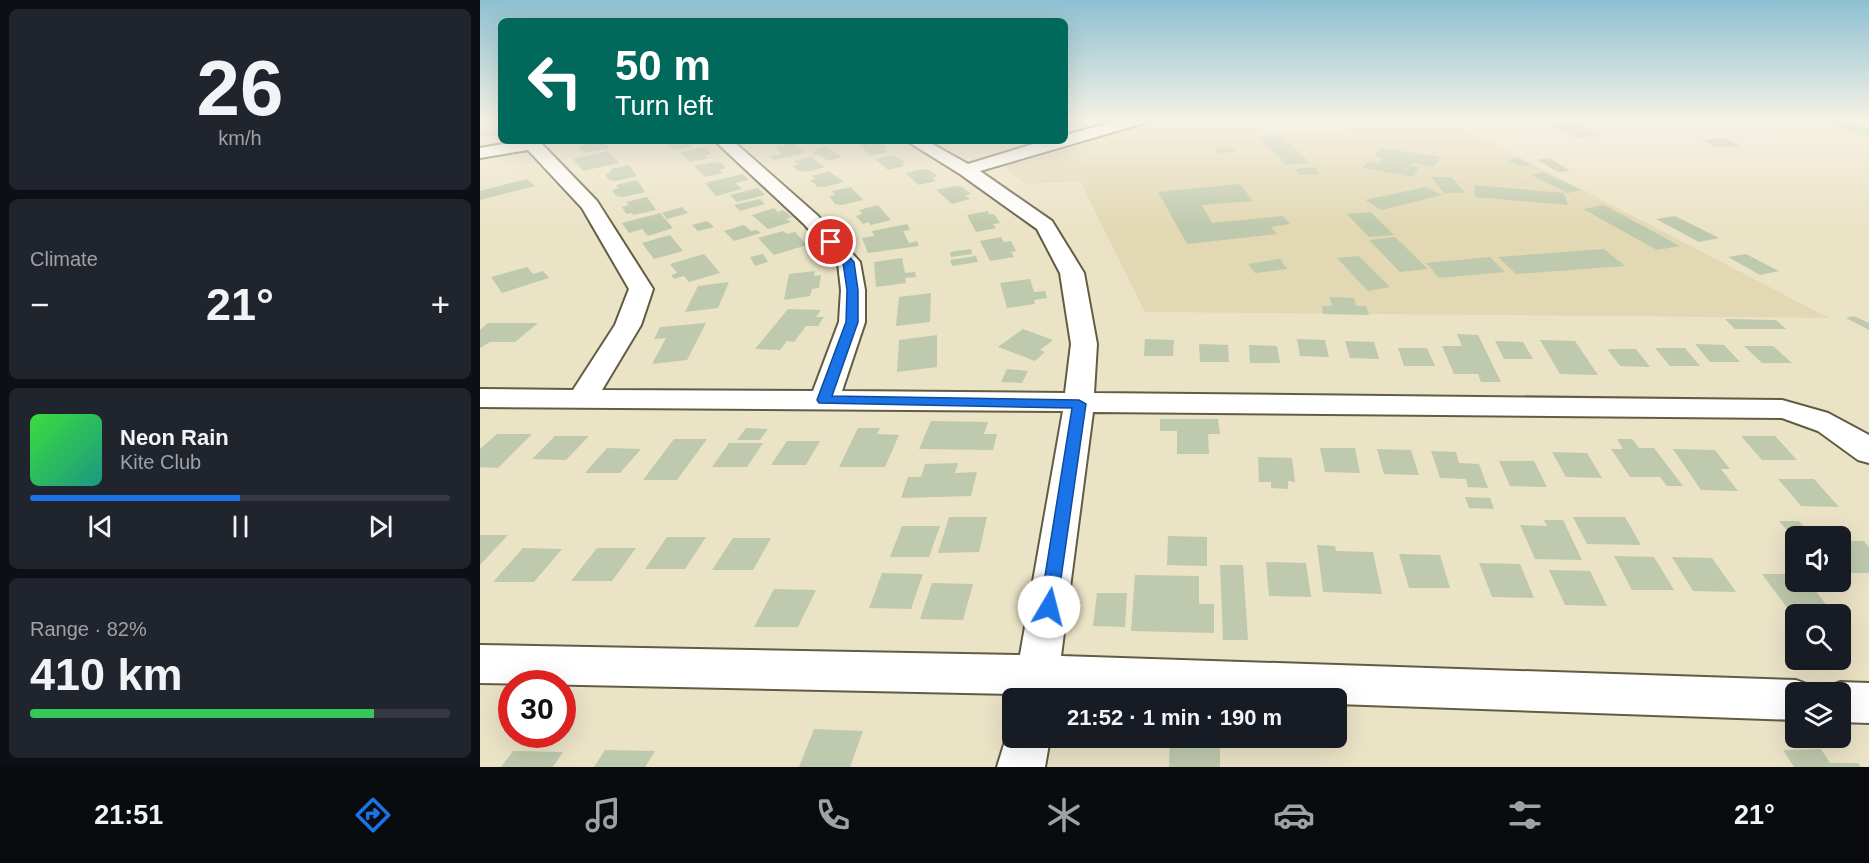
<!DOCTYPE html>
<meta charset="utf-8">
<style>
:root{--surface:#171b24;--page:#20242c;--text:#f1f3f6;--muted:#9ea1a6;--line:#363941;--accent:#1a73e8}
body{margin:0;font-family:Arial,sans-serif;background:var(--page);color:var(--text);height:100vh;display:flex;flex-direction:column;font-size:22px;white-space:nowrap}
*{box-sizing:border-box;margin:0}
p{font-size:20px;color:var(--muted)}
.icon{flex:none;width:33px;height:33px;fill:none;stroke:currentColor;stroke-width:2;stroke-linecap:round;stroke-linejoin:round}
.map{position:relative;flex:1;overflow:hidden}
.drawer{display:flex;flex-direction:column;gap:9px;padding:9px;background:#0d0f14;width:480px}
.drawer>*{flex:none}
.banner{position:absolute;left:18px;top:18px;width:570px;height:126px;border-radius:9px;box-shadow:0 6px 24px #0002;background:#00695c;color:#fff;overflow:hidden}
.buttons{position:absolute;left:1305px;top:526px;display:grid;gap:12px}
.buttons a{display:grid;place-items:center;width:66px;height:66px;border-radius:9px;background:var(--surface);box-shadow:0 6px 24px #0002;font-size:30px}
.speed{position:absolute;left:18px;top:670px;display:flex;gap:12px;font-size:30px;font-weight:700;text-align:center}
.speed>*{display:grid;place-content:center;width:78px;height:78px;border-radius:50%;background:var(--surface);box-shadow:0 6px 24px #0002;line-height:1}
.speed .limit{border:9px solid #d22;background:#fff;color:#111}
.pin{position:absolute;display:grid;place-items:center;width:51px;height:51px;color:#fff;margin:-26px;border:3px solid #fff;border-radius:50%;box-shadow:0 2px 6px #0007}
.me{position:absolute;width:66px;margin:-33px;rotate:8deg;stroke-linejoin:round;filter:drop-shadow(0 0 4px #0008)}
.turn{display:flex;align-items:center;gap:21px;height:126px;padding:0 18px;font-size:27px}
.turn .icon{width:78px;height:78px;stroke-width:2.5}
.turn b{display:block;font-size:42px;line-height:51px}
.big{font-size:45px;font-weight:800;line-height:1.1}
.drawer .tile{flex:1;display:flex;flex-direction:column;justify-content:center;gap:9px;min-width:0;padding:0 21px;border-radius:9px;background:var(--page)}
.drawer .dial{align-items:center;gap:0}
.dial b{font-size:78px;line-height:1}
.song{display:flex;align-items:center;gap:18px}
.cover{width:72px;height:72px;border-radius:9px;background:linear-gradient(135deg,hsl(120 70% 55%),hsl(170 70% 35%))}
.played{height:6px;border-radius:3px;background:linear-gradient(90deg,var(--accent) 50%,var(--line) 50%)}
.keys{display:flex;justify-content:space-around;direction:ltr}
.heat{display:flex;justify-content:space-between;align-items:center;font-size:33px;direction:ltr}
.charge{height:9px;border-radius:4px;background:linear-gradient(90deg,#34c759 82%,var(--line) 0)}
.trip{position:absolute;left:522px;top:688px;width:345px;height:60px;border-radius:9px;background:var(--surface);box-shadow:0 6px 24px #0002;font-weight:800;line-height:60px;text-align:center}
.dock{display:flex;height:96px;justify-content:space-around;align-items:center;background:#090b0e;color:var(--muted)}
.dock .icon{width:42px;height:42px}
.dock .active{color:var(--accent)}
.dock b{font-size:27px;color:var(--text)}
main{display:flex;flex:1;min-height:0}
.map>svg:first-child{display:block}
.built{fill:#e2d8b4}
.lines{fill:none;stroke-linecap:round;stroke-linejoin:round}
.stream{stroke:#a6d3b0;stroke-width:6}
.building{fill:#bfc9ad}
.minor-casing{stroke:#635c43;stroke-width:4}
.minor{fill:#fff;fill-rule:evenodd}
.route{fill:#1a73e8;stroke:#114b97;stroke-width:1.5}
</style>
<main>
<section class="drawer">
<div class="tile dial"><b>26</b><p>km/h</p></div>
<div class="tile"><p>Climate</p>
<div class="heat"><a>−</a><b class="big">21°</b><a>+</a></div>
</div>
<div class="tile">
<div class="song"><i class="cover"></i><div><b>Neon Rain</b><p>Kite Club</p></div></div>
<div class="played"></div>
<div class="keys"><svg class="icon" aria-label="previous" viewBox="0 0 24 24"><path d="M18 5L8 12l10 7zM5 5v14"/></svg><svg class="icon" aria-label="pause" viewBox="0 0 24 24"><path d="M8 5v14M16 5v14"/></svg><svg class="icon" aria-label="next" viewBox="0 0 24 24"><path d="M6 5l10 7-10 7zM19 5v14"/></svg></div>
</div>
<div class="tile"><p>Range · 82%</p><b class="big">410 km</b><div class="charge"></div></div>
</section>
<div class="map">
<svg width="1389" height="767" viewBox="0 0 1389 767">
<rect width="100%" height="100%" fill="#ebe3c6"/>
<path class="built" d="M673,120H756L792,134L974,123L1349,318L665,312L600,181L547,184L523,167L530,159Z"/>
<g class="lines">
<path class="stream" d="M1345,120L1389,133"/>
</g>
<path class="building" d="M1090,120L1122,135L1096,138L1064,121Z
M21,131L17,135L0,137L2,132Z
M801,135L830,163L806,165L778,137Z
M1243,137L1261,146L1236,147L1221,140Z
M123,141L129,148L109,152L102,151L98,146L105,145L103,142Z
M186,141H218V142L209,144L212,147L194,150Z
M396,142L409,148L404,149L408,152L391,156L379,145Z
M314,143L325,153L293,160L290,156L302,154L295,147Z
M345,146L353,151L362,157L348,161L339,154L331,153L337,151L334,149Z
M740,147H750L756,151L740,154L735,150Z
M219,148H226L231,154L225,155L228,158L210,162L200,152Z
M901,148L960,157L954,167L932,163L930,166L940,167L933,177L882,168L888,161L898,163L902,158L894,156Z
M128,151L139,163L103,171L93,159Z
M413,155L426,162L421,163L425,166L408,170L395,159Z
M331,157L345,167L327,172L319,171L312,166L318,164L314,161Z
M1038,158L1052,165L1041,167L1027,160Z
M1069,158L1090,171L1078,172L1057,160Z
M234,162L241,163L246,168L240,170L243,173L225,177L214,166Z
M149,165L157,176L135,181L129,180L125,174L131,172L130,169Z
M835,167L840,174L820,175L815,169Z
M443,169L450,170L458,176L452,178L456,181L439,185L425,173Z
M349,171L364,182L345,187H338L330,180L336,179L331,176Z
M1063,172L1101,190L1088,193L1051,175Z
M263,174L269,180L255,183L262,189L236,196L225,183Z
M951,177H972L985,193H964Z
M47,179L55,186L0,200V191Z
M157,180L165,192L143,197L136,196L132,190L139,188L136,185Z
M760,184L773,201L722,205L732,223L803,216L810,224L791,227L797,234L707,244L678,192Z
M994,185L1084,193L1088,205L995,197Z
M475,186L482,187L491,194L485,195L490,199L472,204L456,190Z
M371,187L383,200L362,205L355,204L349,196L355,195L352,191Z
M946,187L962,195L901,210L885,200Z
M278,188L285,195L257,202L250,195Z
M167,197L176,210L153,215L152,213L146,214L142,207L149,205L146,202Z
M280,199L285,204L260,211L254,205Z
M398,205L411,220L391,225L388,222L383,224L376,216L382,214L379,210Z
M1124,205L1200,246L1177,250L1103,209Z
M202,207L208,213L187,219L182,213Z
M294,208L298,212L303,210L312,217L306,219L311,222L288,229L272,215Z
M508,211L509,214H514L520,223L513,224L516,228L496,232L487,215Z
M891,212L914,235L889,237L867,214Z
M180,213L193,228L168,236L162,229L149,233L142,223Z
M1195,216L1239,238L1219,242L1176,219Z
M227,221L234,227L218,231L212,225Z
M427,224L430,230L423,231L429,243L437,241L439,246L388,253L382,238L394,236L392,231Z
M264,225L271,231L277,230L281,233L254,241L244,231Z
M303,231L307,234L315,232L327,245L294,255L278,238Z
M190,235L203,251L174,259L162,243Z
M521,237L524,242L531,241L536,251L531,252L534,257L510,261L500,241Z
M915,237L948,269L920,272L889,240Z
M491,249L492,254L471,257L470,252Z
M1124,249L1145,266L1036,274L1018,257Z
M224,254L240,273L209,282L204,276L194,279L191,275L197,273L190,264Z
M283,254L288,262L275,266L270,257Z
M1266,254L1299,271L1280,275L1248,257Z
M496,256L498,262L472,266L470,260Z
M879,256L910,287L888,291L857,258Z
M1010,257L1025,272L959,278L946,263Z
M422,258L425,273L435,272L436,277L425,278L426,283L396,287L394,262Z
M800,259L807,269L775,273L768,264Z
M47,267L53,274L63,271L69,278L22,293L11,277Z
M335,271L334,276L341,275L339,288L332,289L330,296L304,300L309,274Z
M550,279L554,292L565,291L567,298L554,300L555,304L527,308L520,283Z
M249,282L238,308L205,312L218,286Z
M451,293L450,322L416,326L419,297Z
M850,297L874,298L876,306H886L889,315L843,314L842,306H852Z
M308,309L341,310L336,317H344L338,326H326L314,342L307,341L300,350L275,349Z
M1374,316L1389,323V330L1366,318Z
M1245,319L1296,320L1306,329H1255Z
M8,323H58L35,342H10L0,348V330Z
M226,323L207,360L172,364L186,338L174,339L180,327Z
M543,329L573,340L560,350L565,352L555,361L518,347Z
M977,334L998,335L1021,382H1001L998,374H974L962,346H982Z
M457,335V367L417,372L419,340Z
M665,339L694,340L693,356H664Z
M817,339L845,340L849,357L820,356Z
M1060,340L1095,341L1118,375L1080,374Z
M865,341L894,342L899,359L870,358Z
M1015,341L1043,342L1053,359H1024Z
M719,344L748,345L749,362H720Z
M1215,344L1244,345L1260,362H1230Z
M769,345L797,346L800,363H770Z
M1264,346H1293L1312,363H1282Z
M918,348H947L955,366H924Z
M1175,348H1205L1220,366H1190Z
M1127,349H1156L1170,367L1140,366Z
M527,369L548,371L542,383L521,382Z
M680,419H738L740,434H728L729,454H697V431H680Z
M451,421L508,422L504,434H517L513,450L439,449Z
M266,428L288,429L280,440H257Z
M378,428H400L397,434L419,435L405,467H359Z
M17,434H52L18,468L0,467V449Z
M75,436H109L86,460L52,459Z
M1261,436H1295L1317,460H1282Z
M194,439H227L197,480H163Z
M1137,439H1152L1159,448H1174L1203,486H1187L1180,477H1150L1131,449H1143Z
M307,441H340L326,465H291Z
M249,443H283L267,467H232Z
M127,448L161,449L140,473H105Z
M840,448H875L880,473L845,472Z
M897,449L931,450L939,475L904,474Z
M1193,449L1235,450L1250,469H1241L1258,491L1221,490Z
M951,451L976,452L979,463L999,464L1008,488L988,487L986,479L960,478Z
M1072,452L1107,453L1122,478L1086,477Z
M778,457L812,458L815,482L808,481V489L791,488V482H779Z
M1019,461H1054L1067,487L1030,486Z
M478,463L475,473L497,472L491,496L421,498L428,477H441L445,464Z
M1298,479H1334L1359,507L1321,506Z
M985,497L1010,498L1014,509L989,508Z
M469,517H507L499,552L458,553Z
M1093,517H1145L1161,545L1107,544Z
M1064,520H1083L1102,560L1055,559L1040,525L1067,526Z
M1299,521H1319L1333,537H1316V541Z
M422,526H460L449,557H410Z
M0,535H28L0,565Z
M688,536L727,537V566L687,565Z
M187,537H226L205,569H165Z
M253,538H291L273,570H232Z
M1360,541H1384L1389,547V573H1372L1360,559Z
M837,545L855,546L856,551L893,552L902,594L843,592Z
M43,548L82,549L54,582H13Z
M117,548H156L132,581H91Z
M919,554L960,555L970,588H929Z
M1134,556L1174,557L1194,590H1152Z
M1192,557L1232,558L1256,592L1213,591Z
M786,562L826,563L831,597L789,596Z
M999,563L1040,564L1054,598L1012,597Z
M740,565H763L768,640H743Z
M1069,570L1110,571L1127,606L1085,605Z
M402,573L443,574L431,609L389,608Z
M1282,574H1316V582H1329L1350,610L1308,609Z
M655,575L719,576V604H734V633L651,631Z
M452,583L493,584L483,620L440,619Z
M294,589L336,590L318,627H274Z
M617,593H647L645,627L613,626Z
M334,729L383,731L370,767H319Z
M690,738L740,739V767H689Z
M1341,749L1350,763H1378L1381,767H1314L1303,750Z
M125,750L175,751L165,767H114Z
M33,751L83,752L73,767H21Z"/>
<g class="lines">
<defs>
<path id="minor" d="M641,120H666L664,123L500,171L572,221L604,273L617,344L614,393L1302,400L1348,413L1389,435V463L1378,460L1338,431L1302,418L613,412L581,656L1316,680L1332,686L1335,693H1316V720L856,704V699H697L576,695V699L532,700L533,694L0,683V645L540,655L583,411L0,407V389L93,390L135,325L149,289L102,208L48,150L0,158V148L41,141H59L117,201L173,289L161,325L122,390L333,391L359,322L361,290L358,263L324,224L235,141H253L338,216L380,262L385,290V322L362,391L585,393L591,344L580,273L557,229L480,174L427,141H447L488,164L563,141H585V135Z
M1360,682L1389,683V723L1360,722V693H1342L1344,688Z
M531,722L532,738H570L565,767H517Z"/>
</defs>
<use href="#minor" class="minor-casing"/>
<use href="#minor" class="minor"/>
</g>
<linearGradient id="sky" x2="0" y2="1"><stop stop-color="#8dc0d2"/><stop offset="0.53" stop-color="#f6f2e5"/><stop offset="1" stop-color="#f6f2e5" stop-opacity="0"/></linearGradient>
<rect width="1389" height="227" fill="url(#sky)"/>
<path class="route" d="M347,240H354L374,262L378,290V322L352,396L599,400L606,404L576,613L569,615L563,613L560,607L592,408L339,403L337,400L366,322L367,290L363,263L347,244Z"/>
</svg>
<div class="buttons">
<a><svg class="icon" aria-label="sound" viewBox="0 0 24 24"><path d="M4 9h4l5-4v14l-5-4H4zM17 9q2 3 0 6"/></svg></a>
<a><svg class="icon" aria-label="search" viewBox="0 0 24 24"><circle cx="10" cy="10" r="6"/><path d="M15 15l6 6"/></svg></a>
<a><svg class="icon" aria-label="layers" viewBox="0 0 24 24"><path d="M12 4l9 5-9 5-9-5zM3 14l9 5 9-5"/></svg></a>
</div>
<div class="speed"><div class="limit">30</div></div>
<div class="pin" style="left:351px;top:242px;background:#d93025"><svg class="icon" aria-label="arrive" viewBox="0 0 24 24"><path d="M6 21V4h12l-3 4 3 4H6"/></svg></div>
<svg class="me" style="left:569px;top:607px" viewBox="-20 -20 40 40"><circle r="19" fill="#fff"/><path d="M0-13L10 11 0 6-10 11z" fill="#1a73e8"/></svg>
<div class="trip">21:52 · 1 min · 190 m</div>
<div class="banner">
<div class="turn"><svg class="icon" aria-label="left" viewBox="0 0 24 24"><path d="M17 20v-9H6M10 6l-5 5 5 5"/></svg><div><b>50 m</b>Turn left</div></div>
</div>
</div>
</main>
<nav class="dock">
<b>21:51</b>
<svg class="icon active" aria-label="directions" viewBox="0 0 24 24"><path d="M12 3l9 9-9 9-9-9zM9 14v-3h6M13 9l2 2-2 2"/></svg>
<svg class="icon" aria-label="music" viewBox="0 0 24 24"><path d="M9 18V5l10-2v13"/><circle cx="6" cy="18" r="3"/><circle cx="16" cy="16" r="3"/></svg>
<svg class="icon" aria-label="phone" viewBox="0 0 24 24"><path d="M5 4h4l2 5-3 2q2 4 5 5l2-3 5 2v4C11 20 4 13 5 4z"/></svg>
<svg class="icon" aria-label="climate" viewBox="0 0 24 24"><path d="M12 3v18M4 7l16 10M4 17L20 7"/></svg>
<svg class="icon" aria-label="car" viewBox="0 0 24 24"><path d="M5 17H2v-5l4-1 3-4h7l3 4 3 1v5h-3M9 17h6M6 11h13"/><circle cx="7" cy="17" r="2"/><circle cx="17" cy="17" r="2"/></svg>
<svg class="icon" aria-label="filters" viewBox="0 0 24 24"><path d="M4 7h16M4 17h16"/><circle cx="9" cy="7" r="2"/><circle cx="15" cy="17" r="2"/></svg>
<b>21°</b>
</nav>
